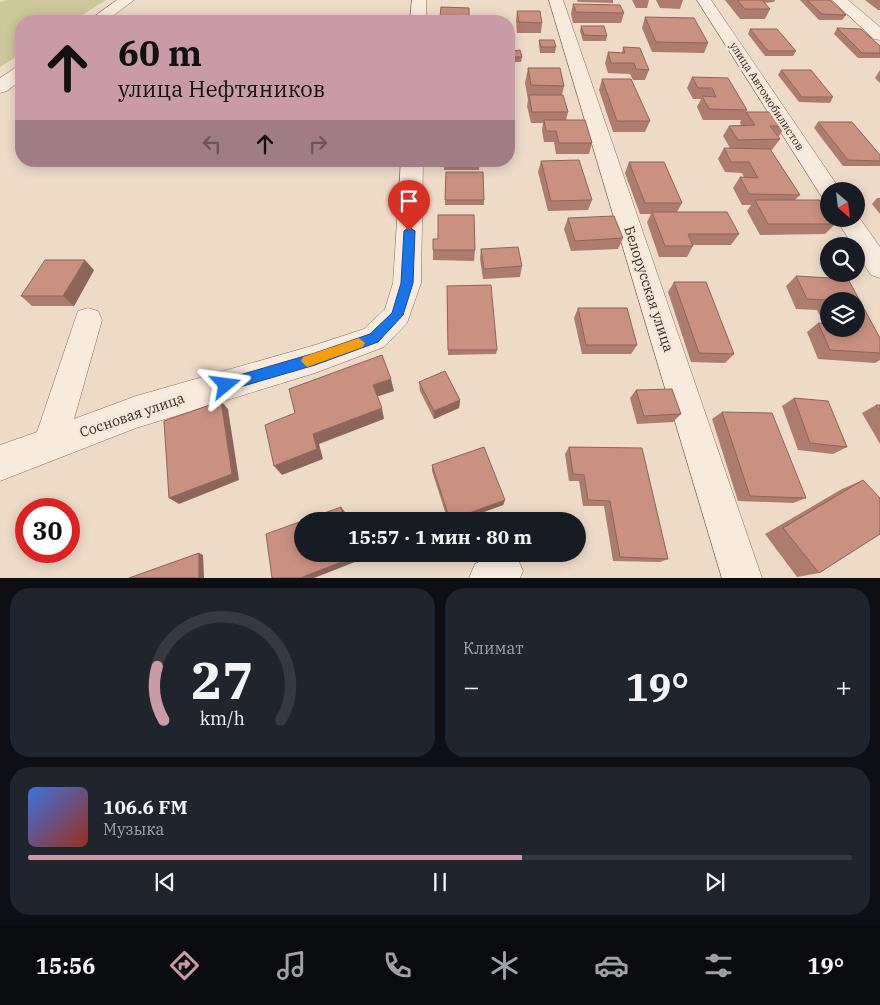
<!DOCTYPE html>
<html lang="ru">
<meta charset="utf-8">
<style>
:root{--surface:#171b24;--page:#20242c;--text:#f1f3f6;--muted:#9ea1a6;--line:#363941;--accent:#c89ba6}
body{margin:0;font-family:"IBM Plex Serif",serif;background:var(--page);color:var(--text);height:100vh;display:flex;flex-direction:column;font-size:19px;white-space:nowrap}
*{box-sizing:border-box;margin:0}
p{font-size:16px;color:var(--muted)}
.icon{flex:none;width:28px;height:28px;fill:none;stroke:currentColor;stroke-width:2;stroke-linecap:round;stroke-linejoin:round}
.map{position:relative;height:578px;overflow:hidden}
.panel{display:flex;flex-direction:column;gap:10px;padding:10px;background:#0d0f14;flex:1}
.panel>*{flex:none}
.hud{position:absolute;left:15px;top:15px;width:500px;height:152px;border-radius:20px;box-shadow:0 2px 12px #0003;background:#c89ba6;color:#111;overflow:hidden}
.needle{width:32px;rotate:152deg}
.fabs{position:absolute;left:820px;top:182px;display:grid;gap:10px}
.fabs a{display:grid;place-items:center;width:45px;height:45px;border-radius:50%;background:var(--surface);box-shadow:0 2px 12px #0003;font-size:25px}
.speed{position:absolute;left:15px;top:498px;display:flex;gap:10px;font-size:25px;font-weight:700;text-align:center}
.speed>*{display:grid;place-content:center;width:65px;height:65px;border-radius:50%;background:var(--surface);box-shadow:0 2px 12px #0003;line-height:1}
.speed .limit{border:8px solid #d22;background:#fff;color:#111}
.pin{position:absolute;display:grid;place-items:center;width:42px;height:42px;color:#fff;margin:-51px -21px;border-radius:50% 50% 50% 0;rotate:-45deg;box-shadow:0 0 5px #0007}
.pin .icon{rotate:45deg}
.me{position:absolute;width:55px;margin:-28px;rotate:74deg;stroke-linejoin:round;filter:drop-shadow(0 0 4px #0008)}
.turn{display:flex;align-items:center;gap:18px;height:105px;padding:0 20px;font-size:22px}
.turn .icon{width:65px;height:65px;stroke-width:2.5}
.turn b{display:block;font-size:35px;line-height:42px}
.lanes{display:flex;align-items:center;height:48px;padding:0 20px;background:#0003;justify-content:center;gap:25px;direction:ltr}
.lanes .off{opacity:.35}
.big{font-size:38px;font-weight:700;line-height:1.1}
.panel .widget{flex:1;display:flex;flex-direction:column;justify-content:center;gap:8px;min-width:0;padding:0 18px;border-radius:20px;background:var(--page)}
.panel .dial{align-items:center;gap:0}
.dial svg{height:130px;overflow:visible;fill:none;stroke:var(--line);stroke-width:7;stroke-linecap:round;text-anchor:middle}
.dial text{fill:var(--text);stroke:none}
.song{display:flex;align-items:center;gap:15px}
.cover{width:60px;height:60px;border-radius:8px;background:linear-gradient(135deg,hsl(220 70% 55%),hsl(10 70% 35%))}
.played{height:5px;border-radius:2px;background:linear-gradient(90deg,var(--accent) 60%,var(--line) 60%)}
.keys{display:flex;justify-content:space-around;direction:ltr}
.heat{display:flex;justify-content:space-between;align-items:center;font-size:28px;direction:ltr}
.panel .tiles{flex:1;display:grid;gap:10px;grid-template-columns:1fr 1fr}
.widget:last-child{grid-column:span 2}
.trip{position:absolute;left:294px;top:512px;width:292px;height:50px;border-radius:25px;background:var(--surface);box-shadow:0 2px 12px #0003;font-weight:700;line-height:50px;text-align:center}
.dock{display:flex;height:80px;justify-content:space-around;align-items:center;background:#090b0e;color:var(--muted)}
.dock .icon{width:35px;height:35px}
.dock .active{color:var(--accent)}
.dock b{font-size:22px;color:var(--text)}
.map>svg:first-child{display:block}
.green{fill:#ccc89c}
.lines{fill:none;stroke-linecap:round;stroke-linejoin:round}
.minor-casing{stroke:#896c5e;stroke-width:1}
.minor{fill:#f8eadc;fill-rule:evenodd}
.wall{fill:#ae7c6e;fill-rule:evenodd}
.shaded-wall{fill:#8d655a}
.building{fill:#ca9080;stroke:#8d655a}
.route{fill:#1a73e8;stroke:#114b97}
.slow{fill:#f59e0b}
.labels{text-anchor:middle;stroke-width:5;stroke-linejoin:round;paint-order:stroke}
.far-street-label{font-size:11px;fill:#3a2821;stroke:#f5e7d8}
.street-label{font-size:14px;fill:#3a2821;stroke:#f5e7d8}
</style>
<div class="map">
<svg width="880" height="578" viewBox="0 0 880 578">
<rect width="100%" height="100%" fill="#eddbc8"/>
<path class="green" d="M7,0H106L73,21H21V54L0,67V2Z"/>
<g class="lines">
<defs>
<path id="minor" d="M117,0H134L106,21H88Z
M412,0H426V21H410Z
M549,0H563L762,578H722Z
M697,0H711L841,191H829V199L822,197Z
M832,0H848L880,27V40L874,39Z
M21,67V80L7,91L0,93V78L15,68Z
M401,161H423L421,283L407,323L384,347L315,373L136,428L0,481V445L37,432L78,311L88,308L98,311L102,320L74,419L136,396L315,345L364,329L385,309L393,283Z
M856,213L880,247V278L871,275L856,252V246H853L836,219H856Z
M497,554H509L517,557L523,571L520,578H469L475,564Z"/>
</defs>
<use href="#minor" class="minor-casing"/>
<use href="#minor" class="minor"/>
</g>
<path class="wall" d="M577,0H613V3L578,2Z
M632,0H649L647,8H636Z
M656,0H683L680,9L660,8Z
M725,0H775L774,2L764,3L770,9L765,19H740Z
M800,0H830L846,15L842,20H819Z
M865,0H880V10H878Z
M573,4L624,13L621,23H573L571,14Z
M441,7L469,8V21H440Z
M517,11L542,23L541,33H517L516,21Z
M645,17L708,43L704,53L652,52L642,28Z
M581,26L607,36L606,41H583L580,31Z
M837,28L880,46V58H858L834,34Z
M750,29L796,51L793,56H765L748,34Z
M539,40L556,47L555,53H540L539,45Z
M509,45L513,51L522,57L521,62H509Z
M623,47L649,70L645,80H633L630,74L608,73L605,63L608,52L622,53Z
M528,68L564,86L562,95L568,112L566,120L592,143L589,154H556L554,142H544L542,131L543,123H531L527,106L528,100L525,83Z
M781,70L833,97L830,103L799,102L778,75Z
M880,70V83L875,78Z
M692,77L747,110L746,112L786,126L779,136H778L780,139L772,150H771L800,195L795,200L835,224L825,234L760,235L747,211L751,205H742L733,188L740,177H744L742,173L725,172L718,159L724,148H730L723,136L729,126L741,125L740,123L741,120H703L697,107L701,99H693L687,88Z
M602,79L650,121L645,132H613L599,90Z
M818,122L880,155V166H843L814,128Z
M439,161H480L479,170H444V163L439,162Z
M541,161L592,200L588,210L548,211L538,172Z
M629,162L682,203L677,212L739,234L731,245H693V246L687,257H659L647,222L651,214H640L625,173Z
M446,172L484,200V205H445Z
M877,198H880V214L872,204Z
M568,218L623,238L618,249L571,251L564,229Z
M438,239L475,250L474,261L433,260V250Z
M481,249L522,266L520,277L483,279L480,259Z
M94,270L74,306H32L21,296Z
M796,276L880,338V360L875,363L818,359L807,332L818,323H824L817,310L796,309L786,286ZM829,301L856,329H829Z
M674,282L734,354L725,363L691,362L668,292Z
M447,286L497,350L496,354L448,355Z
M578,308L637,345L631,354H582L574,318Z
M419,382L460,400L459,408L434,419L420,391Z
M636,390L681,414L673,422L637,424L630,398Z
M794,398L847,447L833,454L798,450L782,406Z
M876,405H880V444L862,413Z
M722,412L806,498L793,503L738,501L712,419Z
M569,447L668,559L660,562L613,561L604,506H583L579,481H569L565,454Z
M432,465L505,500L503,505L459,521H448L432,471Z
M863,480L819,573L797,577L765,534L842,489Z"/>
<path class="shaded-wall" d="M85,260L94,270L74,306L63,296Z
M391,379L394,391L376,397L373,385Z
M460,400L459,408L434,419V411Z
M221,401L228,409L239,480L179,504L169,498Z
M382,408L384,419L319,444L323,459L282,475L274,466L313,434Z
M505,500L503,505L459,521H450V520Z
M341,507L345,512L347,521H344Z
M199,553L203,555L204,578H199Z
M351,554H353L355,562L314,578H300Z"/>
<path class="building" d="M737,0H762L770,9H745Z
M807,0H830L846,15L822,14Z
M573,4L620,5L624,13L576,12Z
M441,7L469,8V18L440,17Z
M517,11H540L542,23L519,22Z
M645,17L694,18L708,43L656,42Z
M581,26H604L607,36L584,35Z
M837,28L861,29L880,46V53H862Z
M750,29H777L796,51H768Z
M539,40H554L556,47H541Z
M509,45H511L513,51L520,50L522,57H509Z
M623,47L640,48L649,70L636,69L634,63H611L608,52L625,53Z
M528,68H560L564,86L531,85Z
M781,70H811L833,97H802Z
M692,77L728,78L747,110L709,109L702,96L716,97L712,88H698Z
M602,79H631L650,121H617Z
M529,95H563L568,112H532Z
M746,112H775L786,126H770L780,139L738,140L729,126L755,125Z
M544,120H585L592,143H559L556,131H546Z
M818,122H852L880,155V161L848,160Z
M724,148L770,149L800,195L749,194L740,177L758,178L749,162H731Z
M579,160L592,200L551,201L541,161Z
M444,161H480V164H444Z
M629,162H664L682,203H645Z
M446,172H483L484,200H445Z
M755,200H819L829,215V219H831L835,224H768Z
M652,212H727L739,234H688L693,246H665Z
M438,215H474L475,250H433V239H438Z
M614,216L623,238L575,241L568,218Z
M518,247L522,266L484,269L481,249Z
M45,260H85L63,296H21Z
M796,276L848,279L880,338V353L830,350L818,323L829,324V329H856V301H829L828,300L807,299Z
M674,282H706L734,354L699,353Z
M491,285L497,350H448L447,286Z
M578,308H627L637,345H586Z
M382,355L391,379L373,385L382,408L313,434L317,449L274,466L265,425L295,413L289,389Z
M445,371L460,400L434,411L419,382Z
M672,389L681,414L644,416L636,390Z
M794,398L828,401L847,447L810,443Z
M221,401L232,474L169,498L164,421Z
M876,405H880V411Z
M722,412L772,413L806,498L750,496Z
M484,447L505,500L450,520L432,465Z
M569,447L642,448L668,559L620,557L610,501L588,500L584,475L573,474Z
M863,480L880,498V534L819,573L783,528Z
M341,507L344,521H302V554H351L352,558L300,578H272L266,534Z
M199,553V578H129Z"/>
<path class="route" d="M409,227L415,231L413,283L403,315L378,342L315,365L226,391L221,390L219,385L221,381L226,379L315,353L370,334L392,313L401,283L404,231Z"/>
<path class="slow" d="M359,338L365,343L363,347L307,367L301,361L303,357Z"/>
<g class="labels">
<g class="far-street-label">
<text transform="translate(767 96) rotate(57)" y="4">улица Автомобилистов</text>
</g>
<g class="street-label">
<text transform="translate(649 289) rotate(72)" y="5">Белорусская улица</text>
<text transform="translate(132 415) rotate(-19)" y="5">Сосновая улица</text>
</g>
</g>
</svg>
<div class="fabs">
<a><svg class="needle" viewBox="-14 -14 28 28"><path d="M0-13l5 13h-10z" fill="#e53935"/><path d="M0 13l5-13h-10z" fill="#9ea1a6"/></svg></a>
<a><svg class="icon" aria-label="search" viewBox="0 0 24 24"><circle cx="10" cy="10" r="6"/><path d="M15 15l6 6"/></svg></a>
<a><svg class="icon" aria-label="layers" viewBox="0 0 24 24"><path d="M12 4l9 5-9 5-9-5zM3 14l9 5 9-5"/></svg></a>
</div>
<div class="speed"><div class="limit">30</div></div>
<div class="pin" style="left:409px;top:231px;background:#d93025"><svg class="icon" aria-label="arrive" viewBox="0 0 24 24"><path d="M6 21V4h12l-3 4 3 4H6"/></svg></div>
<svg class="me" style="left:226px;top:385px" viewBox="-20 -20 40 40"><path d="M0-17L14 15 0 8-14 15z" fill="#1a73e8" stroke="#fff" stroke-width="4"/></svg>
<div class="trip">15:57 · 1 мин · 80 m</div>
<div class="hud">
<div class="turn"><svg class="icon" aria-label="ahead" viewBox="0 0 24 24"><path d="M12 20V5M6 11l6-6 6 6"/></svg><div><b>60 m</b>улица Нефтяников</div></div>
<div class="lanes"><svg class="icon off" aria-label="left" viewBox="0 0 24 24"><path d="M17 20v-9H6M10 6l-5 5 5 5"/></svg><svg class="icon" aria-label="ahead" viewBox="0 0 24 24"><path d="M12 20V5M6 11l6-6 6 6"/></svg><svg class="icon off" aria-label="right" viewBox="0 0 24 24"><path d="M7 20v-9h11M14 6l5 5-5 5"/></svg></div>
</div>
</div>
<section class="panel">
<div class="tiles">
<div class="widget dial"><svg viewBox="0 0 100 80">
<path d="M14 69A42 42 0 1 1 86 69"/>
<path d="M14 69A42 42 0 0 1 10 36" stroke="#c89ba6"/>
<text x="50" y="56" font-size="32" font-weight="700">27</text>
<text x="50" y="72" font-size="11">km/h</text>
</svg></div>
<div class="widget"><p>Климат</p>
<div class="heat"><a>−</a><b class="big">19°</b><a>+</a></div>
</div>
<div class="widget">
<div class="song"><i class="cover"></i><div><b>106.6 FM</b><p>Музыка</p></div></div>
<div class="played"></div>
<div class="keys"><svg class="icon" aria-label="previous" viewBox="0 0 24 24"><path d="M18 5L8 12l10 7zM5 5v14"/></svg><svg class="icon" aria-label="pause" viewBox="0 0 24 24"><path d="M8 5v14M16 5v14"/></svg><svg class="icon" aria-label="next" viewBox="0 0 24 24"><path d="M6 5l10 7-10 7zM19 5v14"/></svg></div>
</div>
</div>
</section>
<nav class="dock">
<b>15:56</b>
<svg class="icon active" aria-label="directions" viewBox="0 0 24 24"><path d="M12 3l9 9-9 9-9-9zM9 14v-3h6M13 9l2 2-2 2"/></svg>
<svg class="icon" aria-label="music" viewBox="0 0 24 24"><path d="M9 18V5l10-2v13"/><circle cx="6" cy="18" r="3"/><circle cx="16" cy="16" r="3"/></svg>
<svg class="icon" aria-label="phone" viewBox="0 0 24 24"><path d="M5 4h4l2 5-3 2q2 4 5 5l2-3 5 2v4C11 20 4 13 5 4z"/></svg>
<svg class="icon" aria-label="climate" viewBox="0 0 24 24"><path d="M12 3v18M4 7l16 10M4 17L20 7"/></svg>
<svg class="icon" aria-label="car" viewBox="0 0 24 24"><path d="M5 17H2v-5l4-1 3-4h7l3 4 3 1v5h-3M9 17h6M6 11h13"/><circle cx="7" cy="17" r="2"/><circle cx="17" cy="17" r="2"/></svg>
<svg class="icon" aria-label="filters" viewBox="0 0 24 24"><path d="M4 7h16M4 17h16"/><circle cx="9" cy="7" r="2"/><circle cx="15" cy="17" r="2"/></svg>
<b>19°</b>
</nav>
